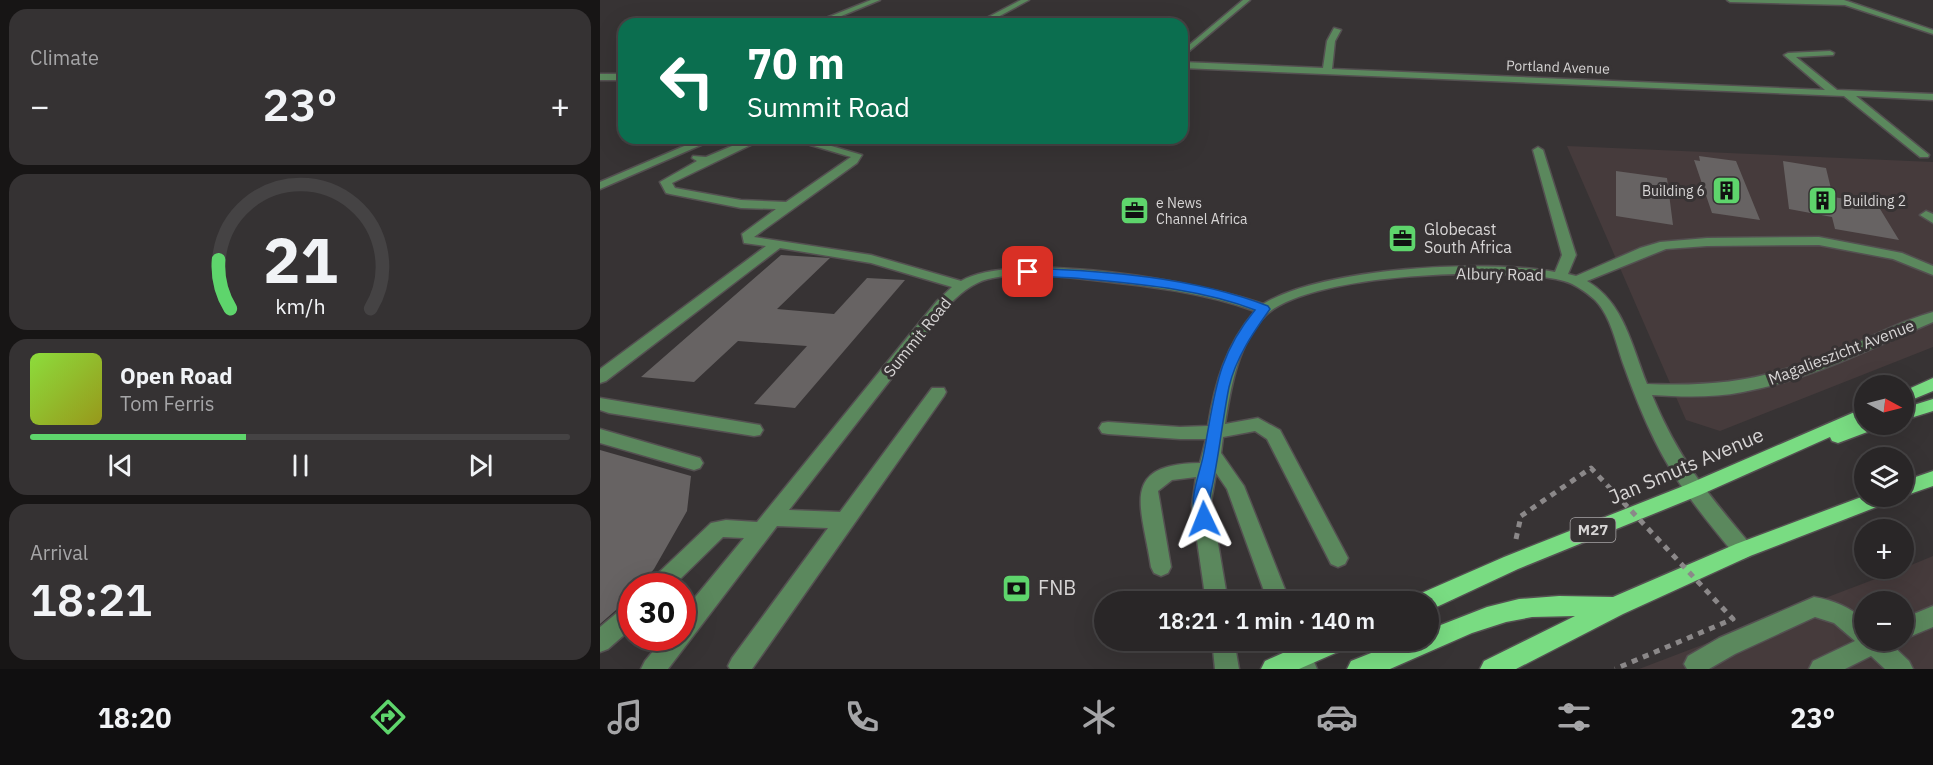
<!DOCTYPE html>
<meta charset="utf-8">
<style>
:root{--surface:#292627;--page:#353233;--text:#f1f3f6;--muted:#a5a5a7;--line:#454344;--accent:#5ed56c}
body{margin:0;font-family:"IBM Plex Sans",sans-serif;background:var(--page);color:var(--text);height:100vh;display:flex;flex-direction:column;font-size:22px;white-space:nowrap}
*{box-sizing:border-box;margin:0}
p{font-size:20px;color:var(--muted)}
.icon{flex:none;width:33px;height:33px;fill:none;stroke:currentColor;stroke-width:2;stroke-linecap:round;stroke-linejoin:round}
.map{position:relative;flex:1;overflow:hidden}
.details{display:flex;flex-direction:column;gap:9px;padding:9px;background:#171515;width:600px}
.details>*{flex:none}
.top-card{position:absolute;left:18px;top:18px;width:570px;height:126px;border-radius:18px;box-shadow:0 6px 24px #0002,0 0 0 2px var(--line);background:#0b6e4f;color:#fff;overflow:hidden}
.needle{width:39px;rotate:97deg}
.controls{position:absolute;left:1254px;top:375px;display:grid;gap:12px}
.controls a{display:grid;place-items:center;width:60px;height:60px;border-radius:50%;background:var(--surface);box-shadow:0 6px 24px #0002,0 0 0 2px var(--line);font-size:30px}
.speed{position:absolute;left:18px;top:573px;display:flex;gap:12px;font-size:30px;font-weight:700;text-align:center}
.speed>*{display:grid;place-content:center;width:78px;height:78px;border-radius:50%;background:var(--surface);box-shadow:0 6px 24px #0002,0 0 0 2px var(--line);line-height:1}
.speed .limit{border:9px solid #d22;background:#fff;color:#111}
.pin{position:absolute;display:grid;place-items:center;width:51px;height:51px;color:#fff;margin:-26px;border-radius:12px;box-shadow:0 3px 9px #0006}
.me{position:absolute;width:66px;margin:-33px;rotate:358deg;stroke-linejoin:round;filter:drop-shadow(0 0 4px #0008)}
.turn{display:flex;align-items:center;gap:21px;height:126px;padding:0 30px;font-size:27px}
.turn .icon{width:78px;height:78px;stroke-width:2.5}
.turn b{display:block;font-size:42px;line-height:51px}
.big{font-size:45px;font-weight:600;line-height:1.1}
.details .card{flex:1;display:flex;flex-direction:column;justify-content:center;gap:9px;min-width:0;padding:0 21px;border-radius:18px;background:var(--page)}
.details .dial{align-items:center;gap:0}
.dial svg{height:156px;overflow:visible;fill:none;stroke:var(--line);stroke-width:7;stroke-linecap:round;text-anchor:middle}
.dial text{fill:var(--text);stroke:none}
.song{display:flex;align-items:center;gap:18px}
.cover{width:72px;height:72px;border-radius:9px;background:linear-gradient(135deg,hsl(90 70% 55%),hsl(60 70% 35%))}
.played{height:6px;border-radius:3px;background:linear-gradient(90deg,var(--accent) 40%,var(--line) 40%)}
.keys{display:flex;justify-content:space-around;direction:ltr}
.heat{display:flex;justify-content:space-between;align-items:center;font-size:33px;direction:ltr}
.trip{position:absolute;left:494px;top:591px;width:345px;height:60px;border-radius:30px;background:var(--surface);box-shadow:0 6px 24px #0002,0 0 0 2px var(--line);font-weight:600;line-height:60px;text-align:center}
.menu{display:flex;height:96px;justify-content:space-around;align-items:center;background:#100f10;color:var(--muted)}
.menu .icon{width:42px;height:42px}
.menu .current{color:var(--accent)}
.menu b{font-size:27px;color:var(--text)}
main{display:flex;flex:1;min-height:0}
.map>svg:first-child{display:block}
.built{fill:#463b3c;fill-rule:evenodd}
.building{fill:#676363}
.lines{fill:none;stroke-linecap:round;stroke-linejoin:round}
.minor-casing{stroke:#545051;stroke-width:3}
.major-casing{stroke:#545051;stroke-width:3}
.path{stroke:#8b8889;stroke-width:5;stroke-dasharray:6 6;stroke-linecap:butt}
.minor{fill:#5b885d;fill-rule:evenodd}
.major{fill:#79dc82;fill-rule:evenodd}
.path-bridge{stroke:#8b8889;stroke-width:5;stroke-dasharray:6 6;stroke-linecap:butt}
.route{fill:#1a73e8;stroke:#114b97;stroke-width:1.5}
.labels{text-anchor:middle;stroke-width:6;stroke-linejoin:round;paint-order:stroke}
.far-street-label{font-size:14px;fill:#d7d5d5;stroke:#373334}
.far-poi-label{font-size:14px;fill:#d7d5d5;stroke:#373334;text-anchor:start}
.shield{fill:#373334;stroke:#a7a4a5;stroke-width:1.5}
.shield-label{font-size:15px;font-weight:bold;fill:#d7d5d5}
.poi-label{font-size:16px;fill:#d7d5d5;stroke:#373334;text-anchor:start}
.street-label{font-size:16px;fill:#d7d5d5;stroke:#373334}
.near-street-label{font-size:20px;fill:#d7d5d5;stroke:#373334}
.near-poi-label{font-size:20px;fill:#d7d5d5;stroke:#373334;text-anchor:start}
</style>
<main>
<section class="details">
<div class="card"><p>Climate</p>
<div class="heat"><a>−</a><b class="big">23°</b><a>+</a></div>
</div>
<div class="card dial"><svg viewBox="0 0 100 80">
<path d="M14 69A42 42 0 1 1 86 69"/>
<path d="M14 69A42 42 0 0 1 8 44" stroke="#5ed56c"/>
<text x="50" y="56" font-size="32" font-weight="700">21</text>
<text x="50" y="72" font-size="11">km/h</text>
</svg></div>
<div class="card">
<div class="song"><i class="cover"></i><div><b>Open Road</b><p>Tom Ferris</p></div></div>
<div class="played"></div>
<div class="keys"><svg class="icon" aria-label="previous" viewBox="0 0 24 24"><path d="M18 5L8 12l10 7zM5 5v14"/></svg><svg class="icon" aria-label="pause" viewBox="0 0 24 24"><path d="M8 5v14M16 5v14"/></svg><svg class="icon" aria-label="next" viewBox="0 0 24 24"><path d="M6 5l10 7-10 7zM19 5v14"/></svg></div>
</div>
<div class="card"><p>Arrival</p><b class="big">18:21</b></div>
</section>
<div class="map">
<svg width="1333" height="669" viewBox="0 0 1333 669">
<rect width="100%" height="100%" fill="#373334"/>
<path class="built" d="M967,146L1333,162V347L1120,431L1086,420Z
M1333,556V669H1039L1304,568ZM1264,602H1304V640H1264Z"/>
<path class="building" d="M1099,156L1136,161L1160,220L1112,213L1094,160L1100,161Z
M1183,161L1226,168L1233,197L1277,204L1299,240L1235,229L1232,217L1189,209Z
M1016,171L1067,178L1073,225L1016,216Z
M181,255L230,258L177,309L234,314L267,278L305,280L195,408L154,404L207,346L138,341L94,382L41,377Z
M0,450L91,476L87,511L54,569L40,586H32V596L0,624Z"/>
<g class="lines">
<defs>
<path id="minor" d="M271,0H280L222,24H211Z
M421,0H429L385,24H375Z
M643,0H650L582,57V51Z
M1127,0H1244L1333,30V34L1245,5L1130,2Z
M734,28L741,30L735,41L732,69L1225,90L1184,55L1188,53L1230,51L1234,53L1233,55L1196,57L1237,90L1333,94V100L1256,96L1329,155L1328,157H1320L1244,96L582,68V62L723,68L727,41Z
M0,74H24V80H0Z
M103,138H117L0,189V182Z
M151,138H165L72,183L75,188L141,200L186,202L251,157L187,138H204L262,155L257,163L154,237L271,255L361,281C418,249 601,282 663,304C724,267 885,259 955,272L962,255L933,150L938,147L943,150L976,255L968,274L976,276L1040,248L1060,242L1107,238L1219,237L1302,253L1333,266V275L1293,259L1219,245L1107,246L1066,249L987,281C1024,302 1032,347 1047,384C1125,387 1171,378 1243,349C1273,337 1302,320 1333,312V322C1271,348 1210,380 1143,392C1113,398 1082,397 1052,395C1078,458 1107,493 1150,544L1153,550L1150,556L1143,559L1136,556C1106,520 1076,484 1055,441C1043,417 1033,391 1024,366C1016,344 1011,316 995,300C986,292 975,284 964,281C905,266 710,273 666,315C638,343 631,386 625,424L658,418L680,430L748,558L745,564L738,567L731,564L667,439L655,431L623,437L621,453L644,486L690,602H668L627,489L616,473L611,502L628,602H606L592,506L596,477L572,480L558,491L571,567L568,573L561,576L554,573L551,567C542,507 518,464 600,463L606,439H580L508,434L502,433L499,428L502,423L508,422L580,427L608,426C615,382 626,345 655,311C602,292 548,286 493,280C459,276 422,271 388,279C372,283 358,295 347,307L189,510L240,512L332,388H344L346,392L344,396L152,669H130L128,666L132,658L228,528L177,526L68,669H41L45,661L64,638H82V613L144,538L123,537L73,586H49L52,579L111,523L126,520L157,522L337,301L352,287L271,263L180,248L6,381L0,383V369L166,246L144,243L142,234L176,209L141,208L70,194L66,193L60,182L97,161L92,158L93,156L106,157Z
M1326,211L1333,214V223L1320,215Z
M0,398L154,424L160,425L163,430L160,435L154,436L9,413L0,410Z
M0,429L100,458L103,463L100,468L94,470L0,443Z
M1214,597C1233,600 1250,607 1264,620V640H1291L1290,643L1309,661L1313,669H1285L1271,656L1245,669H1209L1213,661L1255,641L1234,623L1215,617L1135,654L1109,669H1087L1084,664L1088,656L1119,638Z
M32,604V628L8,649L0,652V627L24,607Z
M1333,606V627L1304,639V618Z
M612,640H634L639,669H615Z
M683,640H705L717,669H693Z"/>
<path id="major" d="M1333,378V391L1304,403V391Z
M1333,399V411L1304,420V408Z
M1264,408V424H1280L1278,428L1238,443L1232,441L1230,437L1100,495L918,569L828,611V602H814L817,595L904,557L1086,485Z
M1333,471V486L1304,496V481Z
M1264,496H1294L1292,501L1150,556L1023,614L916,669H880L884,661L975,616L932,617L906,622L872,633L790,669H747L751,661L804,640H828V630L887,607L919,599L959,596L1013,597L1136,544Z
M712,640H750L747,648L699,669H661L665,661Z"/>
</defs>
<use href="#minor" class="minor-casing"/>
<use href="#major" class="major-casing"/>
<path class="path" d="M916,539L921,516"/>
<use href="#minor" class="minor"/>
<use href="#major" class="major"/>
<path class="path-bridge" d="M921,516L991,468L1133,619L1015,669"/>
</g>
<path class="route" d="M428,268C507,271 593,277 668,306L670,309C653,333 636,357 629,387C622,422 619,457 611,492C608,503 615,514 610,524L604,526L598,524C586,500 600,476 604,452C615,395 616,357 655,310C598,288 535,284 474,278C457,276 439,278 423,275L421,272Z"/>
<defs>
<symbol id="building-square" viewBox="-11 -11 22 22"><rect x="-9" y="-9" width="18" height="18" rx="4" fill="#5ed56c" stroke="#373334"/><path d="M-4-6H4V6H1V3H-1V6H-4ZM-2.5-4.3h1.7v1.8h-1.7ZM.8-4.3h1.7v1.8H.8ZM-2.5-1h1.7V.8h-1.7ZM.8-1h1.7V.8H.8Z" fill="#111"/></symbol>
<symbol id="office-square" viewBox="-11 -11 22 22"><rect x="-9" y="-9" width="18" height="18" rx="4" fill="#5ed56c" stroke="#373334"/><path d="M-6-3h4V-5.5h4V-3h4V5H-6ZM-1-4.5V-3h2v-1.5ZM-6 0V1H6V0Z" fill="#111"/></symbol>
<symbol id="bank-square" viewBox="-11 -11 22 22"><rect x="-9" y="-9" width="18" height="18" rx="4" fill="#5ed56c" stroke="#373334"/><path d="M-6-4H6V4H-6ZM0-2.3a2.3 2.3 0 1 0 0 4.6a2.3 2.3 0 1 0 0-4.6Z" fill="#111"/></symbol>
</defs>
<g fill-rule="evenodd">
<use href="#building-square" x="1110" y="174" width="33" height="33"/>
<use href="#building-square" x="1206" y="184" width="33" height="33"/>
<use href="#office-square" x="518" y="194" width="33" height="33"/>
<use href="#office-square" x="786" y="222" width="33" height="33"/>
<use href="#bank-square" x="400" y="572" width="33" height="33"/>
</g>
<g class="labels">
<g class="far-street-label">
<text transform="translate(958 67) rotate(2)" y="5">Portland Avenue</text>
</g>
<g class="far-poi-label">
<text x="1105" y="196" text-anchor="end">Building 6</text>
<text x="1243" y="206">Building 2</text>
<text x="556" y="208">e News<tspan x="556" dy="16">Channel Africa</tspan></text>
</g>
<rect class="shield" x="970.5" y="518" width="45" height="24" rx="4.5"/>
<g class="shield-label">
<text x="993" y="535">M27</text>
</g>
<g class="poi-label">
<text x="824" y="235">Globecast<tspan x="824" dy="18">South Africa</tspan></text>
</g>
<g class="street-label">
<text transform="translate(900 274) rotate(1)" y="6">Albury Road</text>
<text transform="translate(317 337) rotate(-51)" y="6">Summit Road</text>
<text transform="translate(1241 352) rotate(-21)" y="6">Magalieszicht Avenue</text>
</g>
<g class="near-street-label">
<text transform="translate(1086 466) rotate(-23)" y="7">Jan Smuts Avenue</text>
</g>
<g class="near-poi-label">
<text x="438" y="595">FNB</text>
</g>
</g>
</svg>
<div class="controls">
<a><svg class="needle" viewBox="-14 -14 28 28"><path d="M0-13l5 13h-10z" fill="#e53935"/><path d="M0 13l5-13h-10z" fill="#a5a5a7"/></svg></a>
<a><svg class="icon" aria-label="layers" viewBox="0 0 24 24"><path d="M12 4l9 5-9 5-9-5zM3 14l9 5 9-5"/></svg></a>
<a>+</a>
<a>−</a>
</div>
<div class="speed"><div class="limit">30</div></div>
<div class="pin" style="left:428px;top:272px;background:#d93025"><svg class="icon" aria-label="arrive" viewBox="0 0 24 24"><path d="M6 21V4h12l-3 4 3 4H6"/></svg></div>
<svg class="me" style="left:604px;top:519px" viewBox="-20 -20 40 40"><path d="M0-17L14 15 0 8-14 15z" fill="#1a73e8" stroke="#fff" stroke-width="4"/></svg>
<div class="trip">18:21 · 1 min · 140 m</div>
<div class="top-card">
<div class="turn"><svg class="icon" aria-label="left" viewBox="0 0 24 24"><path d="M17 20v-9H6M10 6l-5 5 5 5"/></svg><div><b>70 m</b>Summit Road</div></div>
</div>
</div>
</main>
<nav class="menu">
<b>18:20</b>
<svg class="icon current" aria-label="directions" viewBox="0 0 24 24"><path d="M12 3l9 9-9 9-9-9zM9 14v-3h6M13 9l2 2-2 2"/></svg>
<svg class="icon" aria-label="music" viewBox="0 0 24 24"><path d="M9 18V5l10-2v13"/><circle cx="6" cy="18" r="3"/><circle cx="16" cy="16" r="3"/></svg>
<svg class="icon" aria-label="phone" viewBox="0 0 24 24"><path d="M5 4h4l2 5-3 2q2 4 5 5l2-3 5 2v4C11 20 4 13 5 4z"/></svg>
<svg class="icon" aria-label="climate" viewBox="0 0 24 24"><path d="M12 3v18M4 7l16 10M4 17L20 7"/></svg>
<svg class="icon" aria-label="car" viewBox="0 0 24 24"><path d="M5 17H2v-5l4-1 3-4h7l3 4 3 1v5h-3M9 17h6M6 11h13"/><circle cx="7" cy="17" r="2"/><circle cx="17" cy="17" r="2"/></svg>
<svg class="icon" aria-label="filters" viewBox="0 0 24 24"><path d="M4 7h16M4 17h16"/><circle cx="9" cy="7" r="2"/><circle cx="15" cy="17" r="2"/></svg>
<b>23°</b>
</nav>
